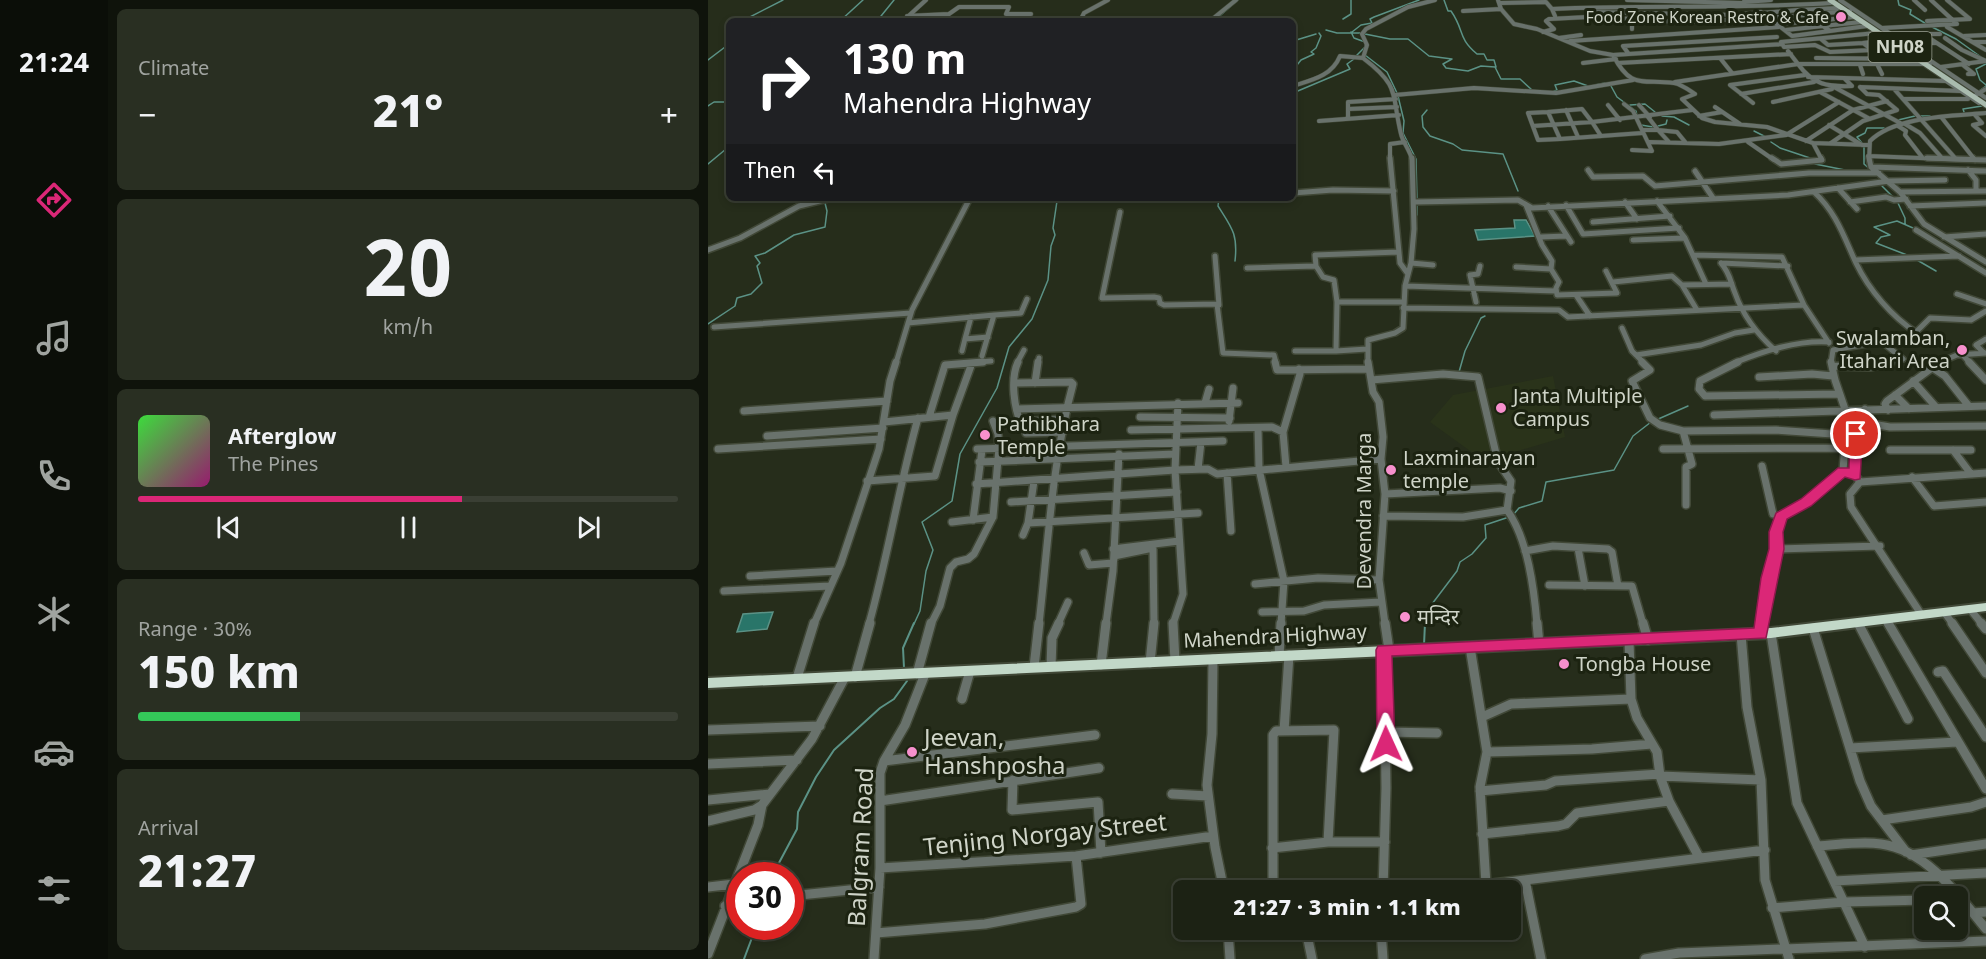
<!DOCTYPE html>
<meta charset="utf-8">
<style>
:root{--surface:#1c2214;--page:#292f22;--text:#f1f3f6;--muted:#a0a4a0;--line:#3a3f34;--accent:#db2777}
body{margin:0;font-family:Georgia,"Noto Sans Devanagari",serif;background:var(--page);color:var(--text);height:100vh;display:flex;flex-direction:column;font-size:22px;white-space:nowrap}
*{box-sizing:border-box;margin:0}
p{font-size:20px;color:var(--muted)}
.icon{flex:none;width:33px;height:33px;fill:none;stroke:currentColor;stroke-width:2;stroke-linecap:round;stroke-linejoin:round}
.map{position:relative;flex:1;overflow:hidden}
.side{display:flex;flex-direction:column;gap:9px;padding:9px;background:#0f130b;width:600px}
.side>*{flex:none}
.top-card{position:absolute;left:18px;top:18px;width:570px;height:183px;border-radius:9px;box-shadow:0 3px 9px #0003,0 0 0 2px var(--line);background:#202124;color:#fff;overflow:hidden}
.buttons{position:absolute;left:1206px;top:886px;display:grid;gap:12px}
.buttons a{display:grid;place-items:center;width:54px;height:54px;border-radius:9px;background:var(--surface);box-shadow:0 3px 9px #0003,0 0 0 2px var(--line);font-size:30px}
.speed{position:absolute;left:18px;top:862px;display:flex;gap:12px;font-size:30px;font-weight:700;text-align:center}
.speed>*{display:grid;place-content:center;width:78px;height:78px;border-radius:50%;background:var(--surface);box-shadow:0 3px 9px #0003,0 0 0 2px var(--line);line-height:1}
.speed .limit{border:9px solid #d22;background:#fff;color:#111}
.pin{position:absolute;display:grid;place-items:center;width:51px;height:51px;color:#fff;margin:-26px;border:3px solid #fff;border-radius:50%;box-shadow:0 2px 6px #0007}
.me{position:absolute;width:66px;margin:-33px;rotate:359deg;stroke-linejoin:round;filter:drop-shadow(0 0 4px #0008)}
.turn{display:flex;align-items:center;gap:21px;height:126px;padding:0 18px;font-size:27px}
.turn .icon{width:78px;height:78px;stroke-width:2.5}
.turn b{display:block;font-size:42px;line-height:51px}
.then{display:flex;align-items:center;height:57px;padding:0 18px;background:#0003;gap:12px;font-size:22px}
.big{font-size:45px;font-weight:800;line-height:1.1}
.side .card{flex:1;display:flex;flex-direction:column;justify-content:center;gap:9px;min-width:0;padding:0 21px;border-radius:9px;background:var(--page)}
.side .dial{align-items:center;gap:0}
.dial b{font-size:78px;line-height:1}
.song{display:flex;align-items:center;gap:18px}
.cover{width:72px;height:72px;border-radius:9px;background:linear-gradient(135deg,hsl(120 70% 55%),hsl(320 70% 35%))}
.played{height:6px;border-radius:3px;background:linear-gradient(90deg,var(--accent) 60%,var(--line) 60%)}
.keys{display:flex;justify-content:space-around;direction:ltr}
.heat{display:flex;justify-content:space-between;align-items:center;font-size:33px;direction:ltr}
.charge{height:9px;border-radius:4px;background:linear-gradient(90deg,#34c759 30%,var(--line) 0)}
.trip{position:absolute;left:465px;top:880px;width:348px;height:60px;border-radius:9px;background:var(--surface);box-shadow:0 3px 9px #0003,0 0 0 2px var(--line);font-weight:800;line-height:60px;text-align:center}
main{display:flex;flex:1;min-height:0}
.tabs{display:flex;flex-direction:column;width:108px;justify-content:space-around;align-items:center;background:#0b0e08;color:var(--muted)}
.tabs .icon{width:42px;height:42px}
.tabs .on{color:var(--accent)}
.tabs b{font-size:27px;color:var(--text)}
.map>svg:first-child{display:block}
.built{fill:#2a331a}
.water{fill:#297569;stroke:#5b9286;stroke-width:1.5}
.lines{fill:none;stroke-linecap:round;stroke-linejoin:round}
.stream-far1{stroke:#5b9286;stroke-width:1.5}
.stream{stroke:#5b9286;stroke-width:2}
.minor-far3-casing{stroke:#414837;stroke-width:5}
.minor-far2-casing{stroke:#414837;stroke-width:8}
.minor-far1-casing{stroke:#414837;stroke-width:10}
.minor-casing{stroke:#414837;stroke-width:12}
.major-casing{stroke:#414837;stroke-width:7}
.highway-casing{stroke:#414837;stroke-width:4}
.minor-far3{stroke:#69726c;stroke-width:4}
.minor-far2{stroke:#69726c;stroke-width:5}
.minor-far1{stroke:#69726c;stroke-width:7}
.minor{stroke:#69726c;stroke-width:9}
.major{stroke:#a9bbae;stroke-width:5}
.highway{fill:#c2d8c8;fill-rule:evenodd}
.route{fill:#db2777;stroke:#8e194d;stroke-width:1.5}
.poi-dot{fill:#f790cd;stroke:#1c2311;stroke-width:2}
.labels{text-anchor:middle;stroke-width:6;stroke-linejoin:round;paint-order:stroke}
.far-poi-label{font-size:16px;fill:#cfd4c8;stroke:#1c2311;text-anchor:end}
.shield{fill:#1c2311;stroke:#999f91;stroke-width:1.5}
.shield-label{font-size:18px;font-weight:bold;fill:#cfd4c8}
.poi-label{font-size:20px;fill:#cfd4c8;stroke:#1c2311;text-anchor:start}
.street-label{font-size:20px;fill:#cfd4c8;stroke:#1c2311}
.near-poi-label{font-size:24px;fill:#cfd4c8;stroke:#1c2311;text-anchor:start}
.near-street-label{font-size:24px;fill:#cfd4c8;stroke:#1c2311}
</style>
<main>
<nav class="tabs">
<b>21:24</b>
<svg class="icon on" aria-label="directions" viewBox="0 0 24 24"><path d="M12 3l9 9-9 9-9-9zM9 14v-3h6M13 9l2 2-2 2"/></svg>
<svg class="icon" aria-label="music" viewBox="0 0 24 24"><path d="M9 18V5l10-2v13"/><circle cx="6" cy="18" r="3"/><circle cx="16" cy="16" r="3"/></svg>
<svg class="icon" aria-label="phone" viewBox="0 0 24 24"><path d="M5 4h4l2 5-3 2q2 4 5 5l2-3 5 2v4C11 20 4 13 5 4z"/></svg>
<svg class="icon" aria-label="climate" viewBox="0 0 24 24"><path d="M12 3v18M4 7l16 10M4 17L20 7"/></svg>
<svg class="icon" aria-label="car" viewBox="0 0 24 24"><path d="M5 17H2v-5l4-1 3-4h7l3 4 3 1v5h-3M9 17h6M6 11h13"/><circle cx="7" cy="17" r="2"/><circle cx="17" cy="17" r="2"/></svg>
<svg class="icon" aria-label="filters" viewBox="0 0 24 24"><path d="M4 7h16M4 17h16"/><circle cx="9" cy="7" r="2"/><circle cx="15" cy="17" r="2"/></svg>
</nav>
<section class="side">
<div class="card"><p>Climate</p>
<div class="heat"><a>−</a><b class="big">21°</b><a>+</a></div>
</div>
<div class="card dial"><b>20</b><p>km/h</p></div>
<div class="card">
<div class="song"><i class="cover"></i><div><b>Afterglow</b><p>The Pines</p></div></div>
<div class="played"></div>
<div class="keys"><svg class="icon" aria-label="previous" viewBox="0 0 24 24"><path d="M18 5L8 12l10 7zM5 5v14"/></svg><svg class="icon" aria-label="pause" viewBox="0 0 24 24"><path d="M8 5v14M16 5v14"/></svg><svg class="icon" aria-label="next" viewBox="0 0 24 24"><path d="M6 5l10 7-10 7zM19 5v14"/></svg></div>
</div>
<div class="card"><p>Range · 30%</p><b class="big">150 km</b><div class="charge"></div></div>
<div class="card"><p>Arrival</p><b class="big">21:27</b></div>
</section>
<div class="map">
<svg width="1278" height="959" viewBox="0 0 1278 959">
<rect width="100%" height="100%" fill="#262d1b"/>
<path class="built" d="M845,376L857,437L776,461L722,422L745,395Z"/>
<path class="water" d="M806,220H818L827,236L770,240L767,230L807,228Z
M65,612L59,629L29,632L35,614Z"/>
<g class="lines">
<path class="stream-far1" d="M736,0L740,11H743C757,31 749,37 769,54H776L779,60H786L788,67
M1190,0L1191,5L1203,10L1202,14L1220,25
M635,19L643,14V0
M507,20L530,0
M34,21L75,0
M132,21L155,0
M169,21L186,0
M1224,27L1248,39L1273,57
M618,30L629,33H652
M643,32L646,38L657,42V47L648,56
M644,32L653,25L664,23L662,19L666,17L711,0
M657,34L682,39H700L721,56L744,59L735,64L738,68L760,71L773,66L787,67L793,79H812L824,90
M585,41L608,34
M657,55L679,72L689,93
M0,60L21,44
M1278,64L1268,69L1272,80L1278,85
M585,70L593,60L606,54L603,52L608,48L613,36L611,33
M887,85L897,83
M903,86L909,97L928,111L929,116
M846,91L849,90L847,85L866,81L880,86
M1271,91L1278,86
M585,93L642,69L639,64L646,59
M690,96L696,121L695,133L708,159L709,201
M922,105L937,104L947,112
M0,106L6,102H18L21,97
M719,110L714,116L715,127L722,136L745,144L754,150L795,154L810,191
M1256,112L1255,109L1274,106
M954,116L966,117L981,125
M1211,116H1222
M1190,120L1207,116
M933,125L945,127
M950,126L958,124L959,120
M1046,131L1058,137
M1063,142L1072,148L1102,158
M1154,143L1149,137L1157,133L1159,128H1176
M1156,147V164L1164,171
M19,148L21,146
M0,164L18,149
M1107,164L1142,171
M1174,186L1184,196
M511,198L510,206C524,228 530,234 527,261
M1189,201L1197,218V224
M709,203V215
M1241,247L1257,258
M1199,255L1168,243L1173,237L1182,235L1166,227L1189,221L1205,228
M1209,260L1228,271
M0,324L27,306L29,298L43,294L54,283L49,266L52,263L47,256L57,253L86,235L117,227L119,211L117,203
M751,372L757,351L773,318L777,316
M948,420L980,406
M805,515L811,508L834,501L838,482L906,470L925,436L943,422
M206,624L212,611L218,571L225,550L214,522L244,501L252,454L289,388L301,347L324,319L340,280L343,246L347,235L345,228L349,201L347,198
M716,624L724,604L749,571L752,562L764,554L778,538L777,525L801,517"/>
<path class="stream" d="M716,645L717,623
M196,668L195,648L206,623
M64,876L89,829L90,812L108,777L126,750L172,708L186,699L199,681
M36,959L48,927"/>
<defs>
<path id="minor-far3" d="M790,0L793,9L806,24L829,29L882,51L905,55C923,90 934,79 966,83C973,84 981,90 987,94L974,99L994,118L1007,122L1059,127L1105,143L1161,145
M919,0L1035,3L1037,0
M1132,0L1278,98
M1206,0L1217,10
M1037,2L1063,0
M791,3L838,2L844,9
M1090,10L1130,8
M755,11L793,9
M886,12L1027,15L1053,12
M1054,13L1090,10L1107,21
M199,16L241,14L251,7H301L298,14H323
M847,16L844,9C937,5 1030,9 1123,3
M1060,18L1142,11
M195,21L218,0
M372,21L376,13L400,0
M502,21L528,0
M1219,21L1262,19L1239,0
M1109,23L1107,21L1146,17
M1069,24L1107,21
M1239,27L1278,50
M1174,28L1249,24L1223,0
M924,29V19L973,22L1061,18L1084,36L1122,31L1115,26L1153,22
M1078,30L1115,26
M1122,31L1159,26
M835,32L846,29L838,21L841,19L880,17L924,19
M1186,34H1215L1261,64
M1216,34H1232
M1256,36L1278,35
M851,38L873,35
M1237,38L1254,50L1278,61
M1113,39L1120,45L1155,43
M862,41L1071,27
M1164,42L1173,49L1164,50L1155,43Z
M1265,42H1278
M1197,43H1227
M1164,50L1122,52L1107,45L1076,47L1073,42L1168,33
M1080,51L1090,64H1222
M920,53L915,46L1069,37
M905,55L1074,44
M655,58C693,87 683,93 693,134C695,143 702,150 704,160
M655,58L659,45L654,34L658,29L700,7L727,0
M1012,58L1024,73
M1108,58L1206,59
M875,63L908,59
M910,63L1083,54
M1169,64L1174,74
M1152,65L1155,74
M1255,65L1266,74H1260
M1233,67L1278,61
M1100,77L1136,78
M1235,79L1271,103
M967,82L1090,64C1105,85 1120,87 1144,86L1136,78L1238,81
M585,86C604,80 624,76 632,56L655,58
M1126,87L1194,124
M1152,87L1252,91
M1187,90L1248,159
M1112,92L1162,119
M1033,94L1106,82
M687,95L766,88L848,93L925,80
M1268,95L1278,89
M1195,99H1260
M1065,102L1124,89
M1045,103L1022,85L1097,75
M916,104L925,111L934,130
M900,105L912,120
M931,105L942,117
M1007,107L1032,124
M640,109L689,107
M858,110L870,137
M840,112L852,139L830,140L820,113Z
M1267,115L1274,123L1265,125L1278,136
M991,116L1014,112
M940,117L950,130L969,132L978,143
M1234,118L1267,160
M640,119V102L688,99
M611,121L691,115
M1197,124L1212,133L1234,158
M1121,125L1154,145
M825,126L884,122L874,109L840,112
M1190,126L1198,131L1197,135L1214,157
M893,136L884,122L984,110
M852,139L934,133
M1098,141L1145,110L1179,101
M941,142L1011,144L1078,135L1131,102
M1040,142L1066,160
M1105,143L1114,160
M1123,143L1155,121L1189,110L1171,95L1159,94L1152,87
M924,150L944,151L934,130H950L961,142
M1160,156L1263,160
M682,160V144L697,142
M1161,160L1162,141C1187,116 1245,116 1278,113"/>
<path id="minor-far2" d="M682,158L692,263L700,274
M1064,158L1073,164L1114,160L1113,158
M1161,158L1163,167L1192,192L1216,224L1278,262
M1219,158L1278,160
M1265,158L1267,160
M1164,167L1278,171
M880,170L885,177L935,176L947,186L1101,173H1171
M1260,170L1268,180V191
M987,171L1005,198
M1130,188L1149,209
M1106,192C1128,212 1136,237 1148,263C1161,290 1184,317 1209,333
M1192,192L1278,191
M585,193L625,190L686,191
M949,201L977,238L998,284
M707,202L810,200L824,208L1080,195L1181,181L1237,180
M917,202L929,219
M1142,202L1178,197L1186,200L1198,199
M818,205L834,245L844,261L843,269L851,282L848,288L849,295L909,293L898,271
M858,205L875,234L971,228
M840,206L863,242
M1202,206L1278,203
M412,212L394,298L446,297L451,298L452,303L456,305L509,304L515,353L566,355L568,363
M885,222L962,216
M1208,230L1278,273
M833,237L858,236
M1236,237L1278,234
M925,240L977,238
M0,250L32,238L91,206L124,198
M985,255L1074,257L1096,305L1121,343
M507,256L511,305
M1147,260L1251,256
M703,263L725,265
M1013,263C1022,273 1022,281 1027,293C1035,316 1050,335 1068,351
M1013,263L1080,266
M808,267L843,269
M539,268L608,266
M905,282L964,276L974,285L989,310
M974,285L1024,284
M697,286L848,291
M1249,294L1278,304
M868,295L882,316
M629,302L626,280L615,277L608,266L607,255L691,252
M768,302L762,275L770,274L772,266
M695,308L851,310L860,317L1096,305
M200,323L286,315
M6,327L203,313
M914,328L924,351L936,363
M257,339L263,317
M1174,342L1195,359L1178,363
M659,349L628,351L629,302H695
M254,351L257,339L280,337
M587,351H628
M1276,353L1268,345L1278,339
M1254,354L1262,363
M928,355L993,345L1027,333L1046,330
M274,356L286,315L313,313L319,299
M188,363L204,310L262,198
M258,363L283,361
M309,363L316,350
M330,363L331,358
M660,363V340L687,333L695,328L697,286L703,263L706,229L704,158
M1026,363C1056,351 1089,340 1121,342
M1123,363L1125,350L1204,336L1222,318L1263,320L1278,311
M1230,363L1249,355L1278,353"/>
<path id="minor-far1" d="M310,362C302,379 306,409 314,426
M567,362L569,370L661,369
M660,362L665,392L671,402L675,437L673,459L677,494L671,580L677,624
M934,362L942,370L924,381L942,418L952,425L975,431
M1030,362L992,381L991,389L997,396L1130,394
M1261,362L1278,380
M1125,366L1162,367L1184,362
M1225,368L1237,376L1260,405
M1051,377L1104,374L1125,376
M663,380L735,374L770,377L790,462L803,481L799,510C820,539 826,589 829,624
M1205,381L1228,407
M307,383L363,382L365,384C344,461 340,545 331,624
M327,383L330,362
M1187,395L1201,409
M497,403L501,389
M309,409L530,403
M1180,410L1177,404L1179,401L1232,362
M36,411L179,401
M1006,415L1278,406
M221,417L237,365L275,362
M432,417L522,418
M521,421L525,388
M176,422L245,415
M312,422L357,419
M1152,422L1182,427L1278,426
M550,428L551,469L576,581L573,624
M423,430L564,427L575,432
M318,433L355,432
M59,436L175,428
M10,449L173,439
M269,449L515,441
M955,449L1137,448
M1182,450H1263
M1245,450L1263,474
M271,462L467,454
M1054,466L1065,514
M578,467L575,432L592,374L591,369
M490,469L493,442
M1135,471L1147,475L1152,482L1142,494L1143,507L1213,614
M519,473L523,531
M1147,475L1148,434L1157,409
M1204,477L1226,506L1278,502
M159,481L227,476L245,415L264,363
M1152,482L1278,473
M268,484L467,470L500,469L509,474L673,459
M677,494L792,488L803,491
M303,502L469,492
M978,505V467L984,464L975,431L1068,430L1139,435
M675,516L755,517L799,510
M265,520L274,450
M244,522L285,517
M320,523L490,513
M315,535L320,523L326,481
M870,548L877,586
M405,549L471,541
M1068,549L1172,546
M817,551L845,546L900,549L904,552L910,586
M376,553L381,565L405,563
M406,559V556L445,548L446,624
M42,576L129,571
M547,584L610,578L671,580
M841,585L924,586L935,624
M16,591L122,586
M1262,609L1274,624
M554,612L596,611L616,605L673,602
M1236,612L1245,624
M1178,619L1181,624
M106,624L133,563L171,449L182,381L188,362
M161,624C180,556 191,486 210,418
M223,624L232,606L242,568L248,562L260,559L266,554L285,517L291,448L290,434L285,421
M350,624L360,602
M398,624L405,571L411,454
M465,624L475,594L467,470L470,403
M1054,624L1068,549V532L1073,517L1098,502L1135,471L1139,415L1127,380L1123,362"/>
<path id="minor" d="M465,623L467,661
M677,623L681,650
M829,623L831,644
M935,623L940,640
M1150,623L1200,719
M1180,623L1278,789
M1244,623L1278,673
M1273,623L1278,629
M1105,628L1152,781L1163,806L1198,852
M1063,633L1089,803L1157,947
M1033,634L1039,707L1053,780L1057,880L1081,959
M1053,634L1055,623
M921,641L923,699L929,718L949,752L952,776L961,801L991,857
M762,647L779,752L772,787L778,885
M571,656L573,623
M505,659L504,734L499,785L507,847L516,891
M442,663L446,623
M393,665L398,623
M326,667L331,623
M343,667L344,638L351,623
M1230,672L1235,671L1278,737
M209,674L223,623
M147,677L162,623
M89,678L106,623
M254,699L262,671
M774,717L803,704L923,699
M0,730L112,726
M576,731L581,655
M678,732L729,733
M1142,748L1249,742
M779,752L884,749L944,744
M176,761L387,735
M0,764L89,760
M952,776L1053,780
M305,780L304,810L390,802L393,853
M772,791L838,785L847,781L952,774
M464,794L500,796
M0,800L62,794
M172,801L391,768
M1174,820L1263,807L1278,802
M0,821L46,810L54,805L104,739L137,677
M774,834L850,826L858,824L869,813L961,801
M1109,846C1130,845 1152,841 1173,844C1219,850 1251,896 1278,929
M564,848L620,842H677
M1203,855L1278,844
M172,868L368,856L505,836
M817,880L833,959
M1126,881L1278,873
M0,887L26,884
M574,891L565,887V735L568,731L626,730L620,842
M675,891L678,788L676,650
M769,891V886L1057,850
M82,896L171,887
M17,906L32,905
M1064,908L1136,902L1216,900
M1265,913L1278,912
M520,930L522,959
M598,930L604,959
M673,930L675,959
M168,933L277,924L368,907L373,904L368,856
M0,954L50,825L54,805
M166,959L172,868V773L176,761L197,725L217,674
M937,959L971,953L1278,941"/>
<path id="major" d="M1122,0L1278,105"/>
<path id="highway" d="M1278,603V611L1063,638L0,688V678L1063,628Z"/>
</defs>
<use href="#minor-far3" class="minor-far3-casing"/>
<use href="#minor-far2" class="minor-far2-casing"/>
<use href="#minor-far1" class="minor-far1-casing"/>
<use href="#minor" class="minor-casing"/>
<use href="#major" class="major-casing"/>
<use href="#highway" class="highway-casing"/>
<use href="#minor-far3" class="minor-far3"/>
<use href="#minor-far2" class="minor-far2"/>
<use href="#minor-far1" class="minor-far1"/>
<use href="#minor" class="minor"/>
<use href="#major" class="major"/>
<use href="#highway" class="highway"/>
</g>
<path class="route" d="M1148,430L1155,434L1152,479L1147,480L1137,477L1103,506L1079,519L1075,532L1076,549L1058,638L684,656L687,744L684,750L678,752L672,750L669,744L668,650L670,646L1046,628L1053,578L1061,549V532L1068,513L1093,499L1130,468H1141L1142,434Z"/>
<g class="poi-dot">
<circle cx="1133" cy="17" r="6"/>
<circle cx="1254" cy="350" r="6"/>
<circle cx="793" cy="408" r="6"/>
<circle cx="277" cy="435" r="6"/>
<circle cx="683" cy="470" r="6"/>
<circle cx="697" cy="617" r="6"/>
<circle cx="856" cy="664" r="6"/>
<circle cx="204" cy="752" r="6"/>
</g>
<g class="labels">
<g class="far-poi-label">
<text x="1121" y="23">Food Zone Korean Restro &amp; Cafe</text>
</g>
<rect class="shield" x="1160.5" y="32" width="63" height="30" rx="4.5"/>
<g class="shield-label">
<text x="1192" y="53">NH08</text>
</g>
<g class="poi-label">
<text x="1242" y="345" text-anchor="end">Swalamban,<tspan x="1242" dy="23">Itahari Area</tspan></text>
<text x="805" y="403">Janta Multiple<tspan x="805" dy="23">Campus</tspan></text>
<text x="289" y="431">Pathibhara<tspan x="289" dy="23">Temple</tspan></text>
<text x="695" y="465">Laxminarayan<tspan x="695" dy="23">temple</tspan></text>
<text x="709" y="624">मन्दिर</text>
<text x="868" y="671">Tongba House</text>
</g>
<g class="street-label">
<text transform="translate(656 511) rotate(-90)" y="7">Devendra Marga</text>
<text transform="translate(567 636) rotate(-3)" y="7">Mahendra Highway</text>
</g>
<g class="near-poi-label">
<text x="216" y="746">Jeevan,<tspan x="216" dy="28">Hanshposha</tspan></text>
</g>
<g class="near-street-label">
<text transform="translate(337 835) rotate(-6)" y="8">Tenjing Norgay Street</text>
<text transform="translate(153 847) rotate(-87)" y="8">Balgram Road</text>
</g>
</g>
</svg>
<div class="buttons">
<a><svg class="icon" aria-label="search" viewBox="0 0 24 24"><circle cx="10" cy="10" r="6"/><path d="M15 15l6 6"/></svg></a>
</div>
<div class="speed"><div class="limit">30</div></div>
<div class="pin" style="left:1148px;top:434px;background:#d93025"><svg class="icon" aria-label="arrive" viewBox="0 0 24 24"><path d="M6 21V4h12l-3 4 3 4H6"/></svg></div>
<svg class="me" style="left:678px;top:744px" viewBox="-20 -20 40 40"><path d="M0-17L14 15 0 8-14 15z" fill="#db2777" stroke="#fff" stroke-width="4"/></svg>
<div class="trip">21:27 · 3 min · 1.1 km</div>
<div class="top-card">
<div class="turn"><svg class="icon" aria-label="right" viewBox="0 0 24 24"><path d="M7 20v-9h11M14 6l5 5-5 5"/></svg><div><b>130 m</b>Mahendra Highway</div></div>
<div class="then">Then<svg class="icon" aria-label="left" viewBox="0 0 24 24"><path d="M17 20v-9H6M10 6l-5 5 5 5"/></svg></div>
</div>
</div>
</main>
